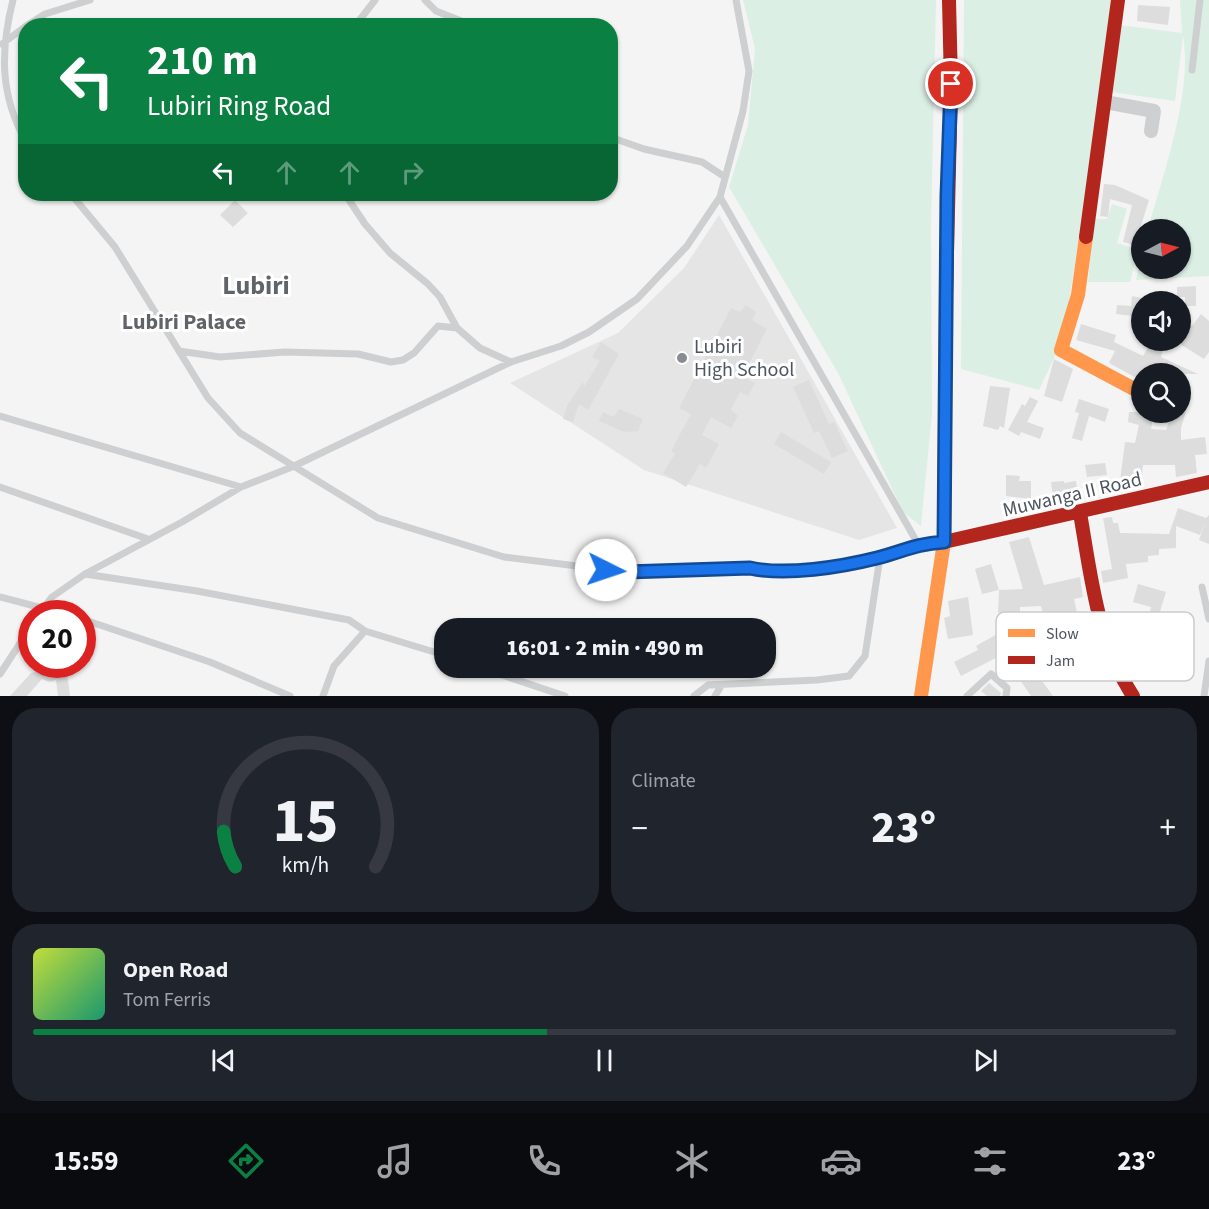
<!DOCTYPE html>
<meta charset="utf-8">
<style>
:root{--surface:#171b24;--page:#20242c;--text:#f1f3f6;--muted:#9ea1a6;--line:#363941;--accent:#0b8043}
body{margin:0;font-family:"Source Sans 3",sans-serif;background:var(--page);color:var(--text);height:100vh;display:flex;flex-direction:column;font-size:22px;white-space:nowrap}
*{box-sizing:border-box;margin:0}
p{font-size:20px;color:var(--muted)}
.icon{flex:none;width:33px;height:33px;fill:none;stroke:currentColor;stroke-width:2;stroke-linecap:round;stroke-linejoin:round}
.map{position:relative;height:696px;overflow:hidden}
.details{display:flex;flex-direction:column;gap:12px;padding:12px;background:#0d0f14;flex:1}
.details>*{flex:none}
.guide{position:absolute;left:18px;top:18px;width:600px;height:183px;border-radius:24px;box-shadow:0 2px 4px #0004;background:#0b8043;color:#fff;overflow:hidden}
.needle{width:39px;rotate:83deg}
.controls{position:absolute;left:1131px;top:219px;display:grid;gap:12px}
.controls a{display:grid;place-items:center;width:60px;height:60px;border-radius:50%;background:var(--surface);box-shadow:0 2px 4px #0004;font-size:30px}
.speed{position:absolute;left:18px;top:600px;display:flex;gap:12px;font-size:30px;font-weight:700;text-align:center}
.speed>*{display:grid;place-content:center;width:78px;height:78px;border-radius:50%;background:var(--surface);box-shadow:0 2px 4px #0004;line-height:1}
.speed .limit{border:9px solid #d22;background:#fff;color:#111}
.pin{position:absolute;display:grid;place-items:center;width:51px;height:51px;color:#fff;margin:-26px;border:3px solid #fff;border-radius:50%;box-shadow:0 2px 6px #0007}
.me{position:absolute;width:66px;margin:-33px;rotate:94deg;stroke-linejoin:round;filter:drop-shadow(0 0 4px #0008)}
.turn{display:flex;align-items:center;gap:21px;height:126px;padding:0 30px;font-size:27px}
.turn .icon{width:78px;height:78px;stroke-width:2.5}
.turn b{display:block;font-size:42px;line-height:51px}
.lanes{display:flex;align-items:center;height:57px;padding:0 30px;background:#0003;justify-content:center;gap:30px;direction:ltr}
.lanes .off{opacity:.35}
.big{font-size:45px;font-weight:800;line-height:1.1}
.details .widget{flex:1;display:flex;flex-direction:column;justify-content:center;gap:9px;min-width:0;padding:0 21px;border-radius:24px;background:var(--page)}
.details .dial{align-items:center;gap:0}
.dial svg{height:156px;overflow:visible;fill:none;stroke:var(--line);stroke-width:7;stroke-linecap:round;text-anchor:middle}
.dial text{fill:var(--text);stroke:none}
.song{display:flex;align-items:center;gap:18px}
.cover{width:72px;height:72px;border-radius:9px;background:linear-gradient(135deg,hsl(70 70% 55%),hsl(160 70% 35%))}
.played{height:6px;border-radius:3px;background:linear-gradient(90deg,var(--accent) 45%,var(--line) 45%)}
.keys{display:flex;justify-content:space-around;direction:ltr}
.heat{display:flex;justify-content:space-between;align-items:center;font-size:33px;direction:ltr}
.details .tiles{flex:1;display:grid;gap:12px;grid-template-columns:1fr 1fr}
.widget:last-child{grid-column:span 2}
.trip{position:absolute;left:434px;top:618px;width:342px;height:60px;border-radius:24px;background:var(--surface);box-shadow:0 2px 4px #0004;font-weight:800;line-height:60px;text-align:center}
.tabs{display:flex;height:96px;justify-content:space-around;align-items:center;background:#090b0e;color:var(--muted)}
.tabs .icon{width:42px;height:42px}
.tabs .on{color:var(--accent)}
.tabs b{font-size:27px;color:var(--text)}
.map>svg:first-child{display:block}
.education{fill:#e6e5e5}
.green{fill:#dcefe5}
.building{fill:#ddddde}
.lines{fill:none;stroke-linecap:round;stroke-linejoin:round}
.lane{stroke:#cecfd1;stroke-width:7}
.street{stroke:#cecfd1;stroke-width:14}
.slow{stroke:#ff974d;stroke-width:14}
.jam{stroke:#b3261e;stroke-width:14}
.route-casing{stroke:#114b97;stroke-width:15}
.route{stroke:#1a73e8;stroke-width:10}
.poi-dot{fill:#878d92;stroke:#fff;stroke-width:2}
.labels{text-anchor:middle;stroke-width:6;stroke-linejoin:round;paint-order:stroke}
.poi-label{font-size:20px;fill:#4d555e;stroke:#fff;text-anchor:start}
.street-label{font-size:20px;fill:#4d555e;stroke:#fff}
.quarter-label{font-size:22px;font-weight:bold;fill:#606367;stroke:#fff}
.district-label{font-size:26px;font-weight:bold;fill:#606367;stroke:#fff}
.key{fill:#fff;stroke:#cacccf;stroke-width:1.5}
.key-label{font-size:16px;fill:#4d555e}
</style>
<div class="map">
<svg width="1209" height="696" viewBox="0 0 1209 696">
<rect width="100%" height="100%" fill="#f4f4f4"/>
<path class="education" d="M719,215L897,528L859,540L644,470L510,383L618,333L684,268Z"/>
<path class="green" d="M743,0H936L931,225L932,414L921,526L903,512L838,373L729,187L748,125L755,49Z
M964,0H1117L1063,339L1039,390L961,369Z
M1180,0H1209V276L1136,280L1141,255L1142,268H1180V230L1148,229C1163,174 1193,92 1183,36L1175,101L1111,92L1119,25L1182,33Z
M1112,204L1127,209L1117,243L1138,250L1130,282H1088L1094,219H1107Z"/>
<path class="building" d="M1138,5L1170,7L1168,25L1137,21Z
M1104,184L1115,185L1149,200L1135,245L1123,242L1132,205L1110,199L1108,217L1100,216Z
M235,200L248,213L233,227L220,215Z
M1196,286V306H1185V297H1177V287Z
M1132,296L1142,298V317L1116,314L1117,305L1131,306Z
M746,305L756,312L752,320L767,329L742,377L755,383L748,396L740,392L731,410L738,416L731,428L711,417L702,435L719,444L706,468L700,464L686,487L663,473L675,454L671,451L691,414L679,408L731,308L740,312Z
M1201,314L1209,321V352L1204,359L1180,344V325L1187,328L1189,325L1192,326Z
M1081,324L1116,335L1114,342L1143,356L1152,340H1166L1161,357L1198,374H1142V381L1109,363L1115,351L1076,340Z
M601,342L619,354L588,410L579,404L573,422L563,419L567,406L583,382L584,387L600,361L592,357Z
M1054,359L1073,369L1062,402L1044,396Z
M809,380L829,424L834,422L848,451L832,458L819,431L814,433L793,387Z
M990,386L1010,388L1004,428L1000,426L998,430L983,426Z
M1030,397L1038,401L1027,422L1044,428L1040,439L1021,432L1019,436L1008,430L1022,404L1025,406Z
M1079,399L1109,409L1105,422L1089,416L1082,441L1072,438L1079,413L1075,412Z
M619,409L643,419L638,431L624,432L599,421L603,412L613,417Z
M1129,412H1154L1151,429L1166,430L1172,412H1186L1181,428V440L1205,437L1207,454L1195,455L1197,473L1176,477L1175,465H1143L1141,484L1120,481L1125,442L1135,443L1139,425L1128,422Z
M781,432L831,462L824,474L774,444Z
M1105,463L1107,475L1087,477L1085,465Z
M1006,475L1020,476L1019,481H1031V499L1006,496Z
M1064,481V483L1076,481L1078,496L1053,497L1051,482Z
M1178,508L1206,518L1209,515V544L1199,540L1206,520L1200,535L1176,526V548L1159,549V555L1148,556V562L1126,564L1128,578L1103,583L1101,571L1112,569L1103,518L1112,517L1113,523H1118L1120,533L1169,534Z
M1029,537L1044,585L1080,577L1083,597L1074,599L1078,617L1087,615L1088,620L1091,631L1081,633L1085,648L1040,658L1033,625L1045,623L1041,606L1020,607V614L998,613L999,590L982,594L975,569L991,564L999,590L1023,589L1009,542Z
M1138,584L1166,592L1157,621L1148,619L1151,607L1133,602Z
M968,597L973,635L948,639L944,618L950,616L948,601Z
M1015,624L1043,670L1037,674L1053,696H1031L1020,680L1026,675L1009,651L961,676L954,662L978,650L976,646Z
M39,664H66L70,696H58L56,680L49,682L42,679L27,696H10L31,673L37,672Z
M989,683L1001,693L1000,696H987L981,691Z"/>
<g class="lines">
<path class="lane" d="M13,0C0,52 0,95 26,142
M425,0L436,11L474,26
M26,26L45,14L90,0
M355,26L375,0
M2,44L26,26
M1192,70L1200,0
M610,137L644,149L702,162L725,177
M71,194L115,247L208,398L240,433L378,518L504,557L626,572L750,568C783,575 846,567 880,557C902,551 920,544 943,542
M345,194L365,224L390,253L428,284L440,297L457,328L480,348L511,362
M720,197L918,544
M179,351L220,357L285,352L358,354L391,362L403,360L414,353L438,326L457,328
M0,416L241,487
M0,487L148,539
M85,574L197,591L349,620L365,631L444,655
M1202,587L1209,619
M0,597L65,614
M39,614L52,597L85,574L182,522L241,487L292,467L511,362L561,346L589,332L637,299L687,246L720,197L743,111L749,71L736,0
M82,619L210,662L290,696
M481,668L565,696
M0,674L32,625
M323,696L334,666L365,631
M694,696L708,685L817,680L849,676L865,656L880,557
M715,696L721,686
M967,696L991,674L1007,688L1006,696
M1204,696L1209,661"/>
<path class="street" d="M1105,102L1154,111L1151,131"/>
<path class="slow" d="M1086,237L1078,295L1061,350L1134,389
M921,696L944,542L946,294"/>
<path class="jam" d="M1086,237L1118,0
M946,294L951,84L949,0
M1080,513C1091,576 1097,641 1133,696
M944,542L1209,482"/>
</g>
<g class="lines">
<defs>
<path id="route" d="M606,570L626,572L750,568C786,576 841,567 877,558C904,551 915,544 944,542L947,196L951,84"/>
</defs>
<use href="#route" class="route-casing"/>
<use href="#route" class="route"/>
</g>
<circle class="poi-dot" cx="682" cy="358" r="6"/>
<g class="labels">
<g class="poi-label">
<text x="694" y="353">Lubiri<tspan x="694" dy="23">High School</tspan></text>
</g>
<g class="street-label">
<text transform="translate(1072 494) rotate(-13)" y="7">Muwanga II Road</text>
</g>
<g class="quarter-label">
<text x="184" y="329">Lubiri Palace</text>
</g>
<g class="district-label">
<text x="256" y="294">Lubiri</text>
</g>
</g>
<rect x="996" y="612" width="198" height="69" rx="9" class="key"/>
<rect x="1008" y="629" width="27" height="8" fill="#ff974d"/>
<rect x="1008" y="656" width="27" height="8" fill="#b3261e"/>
<g class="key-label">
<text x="1046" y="639">Slow</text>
<text x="1046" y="666">Jam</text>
</g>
</svg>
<div class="controls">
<a><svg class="needle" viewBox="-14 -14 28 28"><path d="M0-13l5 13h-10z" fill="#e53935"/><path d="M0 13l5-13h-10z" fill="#9ea1a6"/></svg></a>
<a><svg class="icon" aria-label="sound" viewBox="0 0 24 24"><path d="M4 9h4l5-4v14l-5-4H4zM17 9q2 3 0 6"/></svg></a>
<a><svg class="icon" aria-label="search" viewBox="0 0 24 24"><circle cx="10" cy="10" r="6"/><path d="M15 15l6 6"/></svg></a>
</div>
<div class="speed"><div class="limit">20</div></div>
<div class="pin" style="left:951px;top:84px;background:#d93025"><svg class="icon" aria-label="arrive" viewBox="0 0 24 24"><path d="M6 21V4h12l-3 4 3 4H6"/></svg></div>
<svg class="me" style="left:606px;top:570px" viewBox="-20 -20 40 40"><circle r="19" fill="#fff"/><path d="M0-13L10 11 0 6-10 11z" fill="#1a73e8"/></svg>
<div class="trip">16:01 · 2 min · 490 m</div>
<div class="guide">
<div class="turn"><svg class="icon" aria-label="left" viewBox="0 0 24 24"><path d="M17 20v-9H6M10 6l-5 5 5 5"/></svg><div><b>210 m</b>Lubiri Ring Road</div></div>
<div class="lanes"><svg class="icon" aria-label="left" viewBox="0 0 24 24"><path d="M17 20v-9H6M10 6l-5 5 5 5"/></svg><svg class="icon off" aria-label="ahead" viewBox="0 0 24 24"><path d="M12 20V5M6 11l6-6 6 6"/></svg><svg class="icon off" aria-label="ahead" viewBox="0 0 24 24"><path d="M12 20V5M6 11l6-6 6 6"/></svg><svg class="icon off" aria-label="right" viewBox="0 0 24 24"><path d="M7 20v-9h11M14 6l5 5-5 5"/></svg></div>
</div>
</div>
<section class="details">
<div class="tiles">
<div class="widget dial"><svg viewBox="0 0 100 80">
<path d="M14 69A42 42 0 1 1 86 69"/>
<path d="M14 69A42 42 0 0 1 8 51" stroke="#0b8043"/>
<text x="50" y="56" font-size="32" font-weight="700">15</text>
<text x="50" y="72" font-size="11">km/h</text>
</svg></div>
<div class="widget"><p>Climate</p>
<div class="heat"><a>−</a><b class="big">23°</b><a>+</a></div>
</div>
<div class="widget">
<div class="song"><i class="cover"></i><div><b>Open Road</b><p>Tom Ferris</p></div></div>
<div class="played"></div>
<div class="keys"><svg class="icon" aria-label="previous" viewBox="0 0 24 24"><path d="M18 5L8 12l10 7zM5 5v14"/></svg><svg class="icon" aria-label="pause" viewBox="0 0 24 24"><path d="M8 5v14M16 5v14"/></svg><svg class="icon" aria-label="next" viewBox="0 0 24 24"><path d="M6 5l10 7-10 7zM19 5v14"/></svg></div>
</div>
</div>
</section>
<nav class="tabs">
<b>15:59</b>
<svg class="icon on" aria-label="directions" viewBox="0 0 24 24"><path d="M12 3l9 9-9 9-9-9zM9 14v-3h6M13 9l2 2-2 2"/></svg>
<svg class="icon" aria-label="music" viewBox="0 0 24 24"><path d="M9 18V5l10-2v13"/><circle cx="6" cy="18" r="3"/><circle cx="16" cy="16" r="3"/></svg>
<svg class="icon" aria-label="phone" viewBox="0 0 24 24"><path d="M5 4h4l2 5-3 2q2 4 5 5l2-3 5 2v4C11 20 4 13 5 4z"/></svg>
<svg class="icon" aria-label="climate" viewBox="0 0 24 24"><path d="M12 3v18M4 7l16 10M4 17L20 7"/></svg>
<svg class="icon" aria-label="car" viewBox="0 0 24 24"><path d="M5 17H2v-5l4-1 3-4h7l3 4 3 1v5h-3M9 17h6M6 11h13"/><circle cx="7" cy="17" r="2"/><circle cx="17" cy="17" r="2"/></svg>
<svg class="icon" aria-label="filters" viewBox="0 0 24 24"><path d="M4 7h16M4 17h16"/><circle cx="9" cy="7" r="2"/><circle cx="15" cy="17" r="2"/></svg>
<b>23°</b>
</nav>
